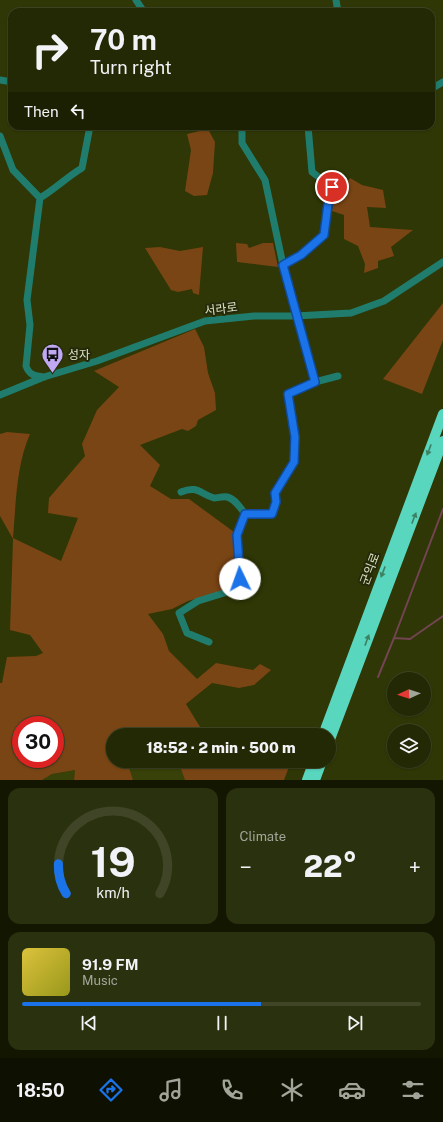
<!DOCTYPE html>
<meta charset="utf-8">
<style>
:root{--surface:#222904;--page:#2a310e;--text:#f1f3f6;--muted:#a2a69a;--line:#3f4526;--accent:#1a73e8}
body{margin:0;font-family:"Public Sans","Noto Sans KR",sans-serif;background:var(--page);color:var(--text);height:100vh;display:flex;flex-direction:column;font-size:15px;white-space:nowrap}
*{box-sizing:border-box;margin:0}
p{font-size:13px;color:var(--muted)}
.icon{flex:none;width:22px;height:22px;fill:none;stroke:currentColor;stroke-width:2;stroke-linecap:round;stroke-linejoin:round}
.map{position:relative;height:780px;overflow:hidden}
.sheet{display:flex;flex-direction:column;gap:8px;padding:8px;background:#131702;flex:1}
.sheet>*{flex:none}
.top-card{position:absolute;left:8px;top:8px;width:427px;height:122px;border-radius:12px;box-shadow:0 1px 3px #0004,0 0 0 1px var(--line);background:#222904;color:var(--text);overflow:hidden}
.needle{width:26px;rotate:267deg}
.tools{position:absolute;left:387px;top:672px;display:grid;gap:8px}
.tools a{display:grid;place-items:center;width:44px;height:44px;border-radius:50%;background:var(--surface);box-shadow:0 1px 3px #0004,0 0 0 1px var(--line);font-size:20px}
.speed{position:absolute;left:12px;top:716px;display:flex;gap:8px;font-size:20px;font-weight:700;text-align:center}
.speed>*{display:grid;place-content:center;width:52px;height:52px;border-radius:50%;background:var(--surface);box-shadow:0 1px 3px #0004,0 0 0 1px var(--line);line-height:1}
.speed .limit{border:6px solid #d22;background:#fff;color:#111}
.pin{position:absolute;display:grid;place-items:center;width:34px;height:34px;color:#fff;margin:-17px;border:2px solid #fff;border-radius:50%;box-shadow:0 1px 4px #0007}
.me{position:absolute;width:44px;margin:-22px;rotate:357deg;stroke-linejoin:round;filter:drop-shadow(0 0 3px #0008)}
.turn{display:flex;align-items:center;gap:14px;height:84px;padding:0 16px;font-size:18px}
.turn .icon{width:52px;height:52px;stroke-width:2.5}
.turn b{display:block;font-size:28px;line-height:34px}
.then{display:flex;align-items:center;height:38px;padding:0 16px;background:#0003;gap:8px;font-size:15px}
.big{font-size:30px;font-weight:800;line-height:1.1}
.sheet .widget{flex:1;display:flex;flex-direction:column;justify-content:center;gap:6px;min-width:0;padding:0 14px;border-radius:12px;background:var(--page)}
.sheet .dial{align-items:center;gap:0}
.dial svg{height:104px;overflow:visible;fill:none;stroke:var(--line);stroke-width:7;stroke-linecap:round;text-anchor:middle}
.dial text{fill:var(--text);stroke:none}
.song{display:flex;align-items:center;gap:12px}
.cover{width:48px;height:48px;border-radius:6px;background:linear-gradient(135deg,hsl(50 70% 55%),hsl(60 70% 35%))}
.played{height:4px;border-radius:2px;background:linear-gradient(90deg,var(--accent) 60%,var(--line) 60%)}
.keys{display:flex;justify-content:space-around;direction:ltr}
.heat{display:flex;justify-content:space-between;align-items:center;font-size:22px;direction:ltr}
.sheet .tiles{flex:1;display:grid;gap:8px;grid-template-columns:1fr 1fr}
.widget:last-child{grid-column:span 2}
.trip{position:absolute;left:106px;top:728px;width:230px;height:40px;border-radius:20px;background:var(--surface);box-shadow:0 1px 3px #0004,0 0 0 1px var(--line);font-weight:800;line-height:40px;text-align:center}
.dock{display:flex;height:64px;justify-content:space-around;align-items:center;background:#0e1002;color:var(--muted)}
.dock .icon{width:28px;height:28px}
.dock .selected{color:var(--accent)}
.dock b{font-size:18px;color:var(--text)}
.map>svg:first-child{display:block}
.built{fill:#384108}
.green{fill:#7a4514;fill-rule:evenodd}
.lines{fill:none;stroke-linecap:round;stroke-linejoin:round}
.stream{stroke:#734452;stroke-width:2}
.minor{stroke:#207d6e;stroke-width:7}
.highway{stroke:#58d6be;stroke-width:10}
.oneway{fill:#3e8064}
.route-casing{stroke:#114b97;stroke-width:10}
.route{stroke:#1a73e8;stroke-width:7}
.labels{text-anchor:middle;stroke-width:4;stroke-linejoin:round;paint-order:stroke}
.street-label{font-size:12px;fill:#dce4c4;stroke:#252b0a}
.poi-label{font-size:12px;fill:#dce4c4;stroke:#252b0a;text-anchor:start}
</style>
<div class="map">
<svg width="443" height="780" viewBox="0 0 443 780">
<rect width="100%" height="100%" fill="#2e3705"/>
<path class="built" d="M127,761H178L185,780H133Z
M75,770L74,780H42L52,774Z"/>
<path class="green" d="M208,129L215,142L213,173L207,195L194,196L185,191L191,150L187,134Z
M350,178L362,185L383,190L386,208L367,207L370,227L413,230L391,247L394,256L378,261V268L364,273L365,264L358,246L344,239V215L332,211L334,199Z
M236,243L247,244L249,248L263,243H273L278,267L237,262Z
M160,247L180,251L203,247L199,295L193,293L192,289L178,292L171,290L145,248Z
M443,303V340L422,394L383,379Z
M195,329L204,347L208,373L215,393L216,410L198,420L196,426L188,431L182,429L140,445L160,465L150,486L171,499H189L234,532L235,580L227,590L188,601L172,609L148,614L163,634L169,651L197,679L216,663L253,670L260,664L271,670L254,685L239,688L212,683L186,704L205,735H113V761H127L133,780H74L75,770L52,774L42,780H0V683H2L7,657L36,656L43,653L30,635L10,630L13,539L0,516V434L7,432L30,434C16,466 16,504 13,538L61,561L78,518L48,513L49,498L85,456L82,444L97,410L119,387L94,371ZM21,725H55V759H21Z
M178,761H259L289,767L284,780H185Z"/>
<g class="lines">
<path class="stream" d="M394,638L443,509
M378,677L394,638L410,639L443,616"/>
<path class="minor" d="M136,0L144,12
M336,0L338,12
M0,80L12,82
M431,89L443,82
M242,126V143L265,180L282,260L315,382
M0,136L13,170L40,198L27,300L30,325L26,366C29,375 35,376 44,377
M40,198C55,189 67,177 82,168L90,126
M283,265L301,255L324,235L329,196L332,187L312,172L308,126
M0,395L44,377L97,361L205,321L254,316H295L351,313L384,301L443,262
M181,492C198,485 200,494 214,498C218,498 223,496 227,497C235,499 241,508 245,514
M209,642L187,633L179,613L198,601L234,590L240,579L237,535L245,514H272L276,503L275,493L294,462L295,437L288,394L315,382L338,376"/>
<path class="highway" d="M323,735L443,414
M329,742L443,441
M307,780L314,761
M315,780L322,761"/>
</g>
<defs><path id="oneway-solid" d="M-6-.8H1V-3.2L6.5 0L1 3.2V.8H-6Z"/></defs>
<g class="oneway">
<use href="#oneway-solid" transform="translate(429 450) rotate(111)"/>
<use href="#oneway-solid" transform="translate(414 518) rotate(-69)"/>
<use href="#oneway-solid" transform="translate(383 572) rotate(111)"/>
<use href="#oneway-solid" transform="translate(367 640) rotate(-70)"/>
</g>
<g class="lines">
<defs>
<path id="route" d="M240,579L237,535L245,514H272L276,502L275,493L294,462L295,437L288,394L315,382L283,265L301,255L324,235L329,196L332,187"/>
</defs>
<use href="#route" class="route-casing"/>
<use href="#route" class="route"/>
</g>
<defs>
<symbol id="bus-pin" viewBox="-11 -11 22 30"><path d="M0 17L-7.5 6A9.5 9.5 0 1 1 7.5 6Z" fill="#c0a8f3" stroke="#252b0a"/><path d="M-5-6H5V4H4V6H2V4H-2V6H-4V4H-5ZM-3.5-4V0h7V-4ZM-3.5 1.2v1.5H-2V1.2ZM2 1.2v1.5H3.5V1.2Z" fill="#111"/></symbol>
</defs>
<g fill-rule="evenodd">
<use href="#bus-pin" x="40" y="342" width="25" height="34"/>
</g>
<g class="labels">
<g class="street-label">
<text transform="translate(221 309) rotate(-7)" y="4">서라로</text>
<text transform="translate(370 569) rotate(-69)" y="4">군익로</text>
</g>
<g class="poi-label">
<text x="68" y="359">성자</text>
</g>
</g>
</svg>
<div class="tools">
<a><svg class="needle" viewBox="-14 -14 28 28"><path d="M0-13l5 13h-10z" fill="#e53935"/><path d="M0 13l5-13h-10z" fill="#a2a69a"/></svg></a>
<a><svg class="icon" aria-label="layers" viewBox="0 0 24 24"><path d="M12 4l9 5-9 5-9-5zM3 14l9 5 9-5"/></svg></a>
</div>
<div class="speed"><div class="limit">30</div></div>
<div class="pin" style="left:332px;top:187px;background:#d93025"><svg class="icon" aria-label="arrive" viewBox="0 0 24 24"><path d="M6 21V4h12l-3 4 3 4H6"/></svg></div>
<svg class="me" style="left:240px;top:579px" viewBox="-20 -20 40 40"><circle r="19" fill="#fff"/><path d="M0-13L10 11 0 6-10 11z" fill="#1a73e8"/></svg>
<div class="trip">18:52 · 2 min · 500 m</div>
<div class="top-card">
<div class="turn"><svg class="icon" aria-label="right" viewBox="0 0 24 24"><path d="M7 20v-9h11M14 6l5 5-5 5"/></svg><div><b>70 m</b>Turn right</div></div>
<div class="then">Then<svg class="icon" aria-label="left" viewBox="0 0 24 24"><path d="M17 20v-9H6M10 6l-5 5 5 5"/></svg></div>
</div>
</div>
<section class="sheet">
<div class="tiles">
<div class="widget dial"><svg viewBox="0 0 100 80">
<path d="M14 69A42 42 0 1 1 86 69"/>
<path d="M14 69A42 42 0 0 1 8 46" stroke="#1a73e8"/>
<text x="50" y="56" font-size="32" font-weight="700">19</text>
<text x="50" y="72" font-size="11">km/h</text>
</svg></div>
<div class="widget"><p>Climate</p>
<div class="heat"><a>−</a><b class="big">22°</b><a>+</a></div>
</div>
<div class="widget">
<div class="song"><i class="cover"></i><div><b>91.9 FM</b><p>Music</p></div></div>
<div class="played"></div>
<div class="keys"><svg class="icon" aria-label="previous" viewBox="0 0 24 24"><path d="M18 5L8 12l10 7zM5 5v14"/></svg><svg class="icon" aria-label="pause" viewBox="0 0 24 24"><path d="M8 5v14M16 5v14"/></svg><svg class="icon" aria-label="next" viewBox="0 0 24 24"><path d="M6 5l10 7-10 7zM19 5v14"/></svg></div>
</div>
</div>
</section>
<nav class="dock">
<b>18:50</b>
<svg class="icon selected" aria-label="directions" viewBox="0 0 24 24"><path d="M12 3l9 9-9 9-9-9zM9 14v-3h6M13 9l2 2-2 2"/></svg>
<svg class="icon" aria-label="music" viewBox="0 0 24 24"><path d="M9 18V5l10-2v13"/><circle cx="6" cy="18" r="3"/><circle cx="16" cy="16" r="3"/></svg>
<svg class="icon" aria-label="phone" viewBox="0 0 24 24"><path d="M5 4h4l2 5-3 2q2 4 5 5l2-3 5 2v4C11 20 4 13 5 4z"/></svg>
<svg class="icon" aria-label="climate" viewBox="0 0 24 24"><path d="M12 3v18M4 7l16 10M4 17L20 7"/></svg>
<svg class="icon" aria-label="car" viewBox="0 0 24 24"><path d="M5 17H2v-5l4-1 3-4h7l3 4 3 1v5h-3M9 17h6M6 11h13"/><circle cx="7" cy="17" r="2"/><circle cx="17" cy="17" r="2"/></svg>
<svg class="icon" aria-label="filters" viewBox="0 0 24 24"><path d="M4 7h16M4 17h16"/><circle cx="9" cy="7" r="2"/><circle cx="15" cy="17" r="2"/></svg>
</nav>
